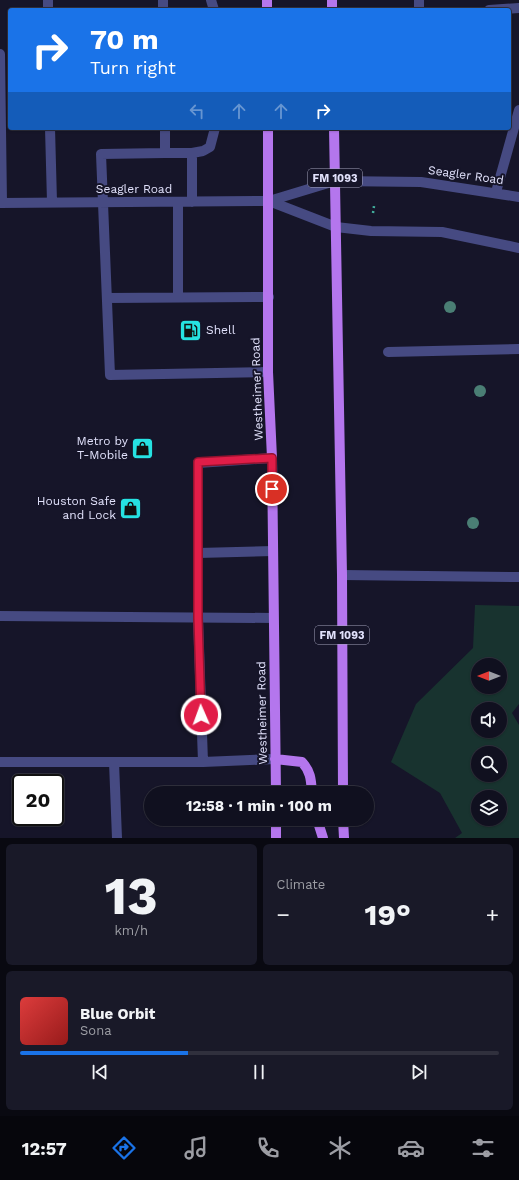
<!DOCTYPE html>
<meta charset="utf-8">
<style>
:root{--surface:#10101f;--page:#191928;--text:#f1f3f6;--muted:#9c9da4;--line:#30303d;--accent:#1a73e8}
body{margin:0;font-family:"Work Sans",sans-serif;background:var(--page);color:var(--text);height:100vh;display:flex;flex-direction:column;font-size:15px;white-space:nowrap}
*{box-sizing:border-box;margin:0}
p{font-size:13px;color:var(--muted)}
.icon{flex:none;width:22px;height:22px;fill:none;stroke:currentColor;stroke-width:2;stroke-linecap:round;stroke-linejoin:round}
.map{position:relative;height:838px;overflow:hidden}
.sheet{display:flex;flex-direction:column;gap:6px;padding:6px;background:#090911;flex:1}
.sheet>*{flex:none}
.top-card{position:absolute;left:8px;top:8px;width:503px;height:122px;border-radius:4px;box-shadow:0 1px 3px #0004,0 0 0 1px var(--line);background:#1a73e8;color:#fff;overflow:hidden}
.needle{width:26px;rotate:270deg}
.buttons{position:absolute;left:471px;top:658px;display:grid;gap:8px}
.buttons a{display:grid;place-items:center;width:36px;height:36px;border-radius:50%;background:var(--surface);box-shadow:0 1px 3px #0004,0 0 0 1px var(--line);font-size:20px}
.speed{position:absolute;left:12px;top:774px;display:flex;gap:8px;font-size:20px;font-weight:700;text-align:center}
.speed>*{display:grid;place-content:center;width:52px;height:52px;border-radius:50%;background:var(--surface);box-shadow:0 1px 3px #0004,0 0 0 1px var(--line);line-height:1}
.speed .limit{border:2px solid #111;border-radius:6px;background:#fff;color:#111}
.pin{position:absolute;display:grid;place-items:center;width:34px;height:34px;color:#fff;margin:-17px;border:2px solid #fff;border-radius:50%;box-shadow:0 1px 4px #0007}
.me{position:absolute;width:44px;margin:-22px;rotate:358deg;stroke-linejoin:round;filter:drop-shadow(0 0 3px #0008)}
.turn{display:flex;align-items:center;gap:14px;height:84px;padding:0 16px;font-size:18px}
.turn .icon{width:52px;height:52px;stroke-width:2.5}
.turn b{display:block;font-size:28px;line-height:34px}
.lanes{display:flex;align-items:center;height:38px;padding:0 16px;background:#0003;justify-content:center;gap:20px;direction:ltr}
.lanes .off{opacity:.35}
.big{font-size:30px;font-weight:700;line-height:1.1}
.sheet .tile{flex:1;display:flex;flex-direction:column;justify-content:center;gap:6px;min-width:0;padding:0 14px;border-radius:6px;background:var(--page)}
.sheet .dial{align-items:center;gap:0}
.dial b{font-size:52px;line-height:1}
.song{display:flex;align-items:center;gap:12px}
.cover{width:48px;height:48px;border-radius:6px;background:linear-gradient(135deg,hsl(0 70% 55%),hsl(0 70% 35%))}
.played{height:4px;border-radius:2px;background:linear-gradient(90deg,var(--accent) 35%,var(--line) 35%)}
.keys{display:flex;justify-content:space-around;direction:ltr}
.heat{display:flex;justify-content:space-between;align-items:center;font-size:22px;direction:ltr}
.sheet .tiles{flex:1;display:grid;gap:6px;grid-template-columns:1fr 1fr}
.tile:last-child{grid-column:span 2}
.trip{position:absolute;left:144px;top:786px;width:230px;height:40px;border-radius:20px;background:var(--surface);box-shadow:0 1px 3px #0004,0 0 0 1px var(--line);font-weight:700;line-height:40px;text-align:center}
.menu{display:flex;height:64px;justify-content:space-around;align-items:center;background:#06060c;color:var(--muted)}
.menu .icon{width:28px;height:28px}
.menu .current{color:var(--accent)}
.menu b{font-size:18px;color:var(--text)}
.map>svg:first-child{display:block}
.green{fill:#18332f;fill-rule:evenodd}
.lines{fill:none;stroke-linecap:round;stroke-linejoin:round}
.path{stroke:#42af9d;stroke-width:2.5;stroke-dasharray:2 3;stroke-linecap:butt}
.minor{stroke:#464a82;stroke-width:10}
.major{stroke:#b476ed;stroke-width:10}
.tree{fill:#4a7e74}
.route-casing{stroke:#92132f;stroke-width:10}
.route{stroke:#e11d48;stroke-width:7}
.labels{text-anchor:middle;stroke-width:4;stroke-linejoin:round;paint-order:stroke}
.shield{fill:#161529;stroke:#a4a4bc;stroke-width:1}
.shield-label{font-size:11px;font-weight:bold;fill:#e1e1fb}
.street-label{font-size:12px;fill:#e1e1fb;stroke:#161529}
.poi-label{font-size:12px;fill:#e1e1fb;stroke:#161529;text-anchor:end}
</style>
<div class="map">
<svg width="519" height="838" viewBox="0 0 519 838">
<rect width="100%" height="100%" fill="#161529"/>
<path class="green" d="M475,605L519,606V704L512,713L519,725V838H455L462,833L440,793L391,762L416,704L473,648ZM478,665H500V687H478ZM478,709H500V731H478ZM478,753H500V775H478ZM478,797H500V819H478Z"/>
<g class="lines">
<path class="path" d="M373,213L374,206"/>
<path class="minor" d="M48,0V10
M163,0V10
M211,0L214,10
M419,0V10
M489,10L519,8
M0,54L2,203
M50,128L52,202
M165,128V153L101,154L110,375L268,372
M165,153H192
M496,192L519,110
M269,201L336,227L371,231L442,232L519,248
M192,202V153L203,151L210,147L215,128
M0,203L269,201L335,181L421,182L519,197
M178,297V202
M107,298L269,297
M388,352L519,349
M272,458L198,463V618L203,762L275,759
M198,553L273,551
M342,575L519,577
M0,616L273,618
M0,762H203
M114,762L117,838"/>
<path class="major" d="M267,0V10
M332,0V10
M268,128V372L272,458L276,793
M334,128L342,575L343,793
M275,759L302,762C311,772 311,780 312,793
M276,819V838
M317,819L323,838
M343,819L344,838"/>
</g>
<g class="tree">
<circle cx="450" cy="307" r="6"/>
<circle cx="480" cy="391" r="6"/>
<circle cx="473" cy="523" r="6"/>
</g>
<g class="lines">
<defs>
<path id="route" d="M201,715L198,618V462L272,458V489"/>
</defs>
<use href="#route" class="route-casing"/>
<use href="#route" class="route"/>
</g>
<defs>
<symbol id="fuel-square" viewBox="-11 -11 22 22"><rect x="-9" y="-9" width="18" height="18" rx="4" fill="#26e2e2" stroke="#161529"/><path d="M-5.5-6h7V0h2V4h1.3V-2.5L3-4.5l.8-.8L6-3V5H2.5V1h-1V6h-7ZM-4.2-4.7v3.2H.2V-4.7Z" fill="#111"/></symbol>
<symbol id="shop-square" viewBox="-11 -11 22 22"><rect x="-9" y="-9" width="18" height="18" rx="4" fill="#26e2e2" stroke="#161529"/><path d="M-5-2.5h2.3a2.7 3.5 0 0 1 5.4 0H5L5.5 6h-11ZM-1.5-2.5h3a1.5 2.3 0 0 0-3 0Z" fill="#111"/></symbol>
</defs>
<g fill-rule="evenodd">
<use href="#fuel-square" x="178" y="318" width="25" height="25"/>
<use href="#shop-square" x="130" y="436" width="25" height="25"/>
<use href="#shop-square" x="118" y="496" width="25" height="25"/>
</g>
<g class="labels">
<g class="shield">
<rect x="308" y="169" width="54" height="18" rx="3"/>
<rect x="315" y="626" width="54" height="18" rx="3"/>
</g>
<g class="shield-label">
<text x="335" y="182">FM 1093</text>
<text x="342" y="639">FM 1093</text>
</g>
<g class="street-label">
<text transform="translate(466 175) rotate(8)" y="4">Seagler Road</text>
<text x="134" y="193">Seagler Road</text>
<text transform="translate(257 389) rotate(-92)" y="4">Westheimer Road</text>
<text transform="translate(262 713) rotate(-91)" y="4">Westheimer Road</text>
</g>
<g class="poi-label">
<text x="206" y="334" text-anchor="start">Shell</text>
<text x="128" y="445">Metro by<tspan x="128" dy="14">T-Mobile</tspan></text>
<text x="116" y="505">Houston Safe<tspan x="116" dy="14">and Lock</tspan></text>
</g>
</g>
</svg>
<div class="buttons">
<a><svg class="needle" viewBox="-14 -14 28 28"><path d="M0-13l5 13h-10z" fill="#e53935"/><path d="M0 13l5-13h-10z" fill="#9c9da4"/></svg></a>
<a><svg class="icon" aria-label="sound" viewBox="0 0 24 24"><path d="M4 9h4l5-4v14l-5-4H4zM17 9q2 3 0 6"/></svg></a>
<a><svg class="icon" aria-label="search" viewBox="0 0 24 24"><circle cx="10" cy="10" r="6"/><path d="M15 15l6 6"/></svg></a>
<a><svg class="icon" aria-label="layers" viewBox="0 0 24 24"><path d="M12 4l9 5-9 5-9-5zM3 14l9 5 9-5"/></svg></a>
</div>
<div class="speed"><div class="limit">20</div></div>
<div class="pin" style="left:272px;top:489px;background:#d93025"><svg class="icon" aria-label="arrive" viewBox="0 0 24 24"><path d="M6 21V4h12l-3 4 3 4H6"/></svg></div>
<svg class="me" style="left:201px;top:715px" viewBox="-20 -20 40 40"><circle r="17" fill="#e11d48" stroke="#fff" stroke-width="3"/><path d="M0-11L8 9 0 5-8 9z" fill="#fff"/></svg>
<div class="trip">12:58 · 1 min · 100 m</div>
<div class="top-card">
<div class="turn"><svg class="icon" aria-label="right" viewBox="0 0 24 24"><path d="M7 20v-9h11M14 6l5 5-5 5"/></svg><div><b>70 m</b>Turn right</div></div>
<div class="lanes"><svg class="icon off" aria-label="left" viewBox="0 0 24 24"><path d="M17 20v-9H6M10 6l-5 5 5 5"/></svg><svg class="icon off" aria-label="ahead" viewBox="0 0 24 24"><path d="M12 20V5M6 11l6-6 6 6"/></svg><svg class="icon off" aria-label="ahead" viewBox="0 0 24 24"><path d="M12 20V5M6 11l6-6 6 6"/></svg><svg class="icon" aria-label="right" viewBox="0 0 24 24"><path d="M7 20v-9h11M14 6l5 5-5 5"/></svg></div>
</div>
</div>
<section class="sheet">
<div class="tiles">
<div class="tile dial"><b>13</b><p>km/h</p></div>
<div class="tile"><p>Climate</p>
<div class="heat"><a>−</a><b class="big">19°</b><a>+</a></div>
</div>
<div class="tile">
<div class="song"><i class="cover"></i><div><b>Blue Orbit</b><p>Sona</p></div></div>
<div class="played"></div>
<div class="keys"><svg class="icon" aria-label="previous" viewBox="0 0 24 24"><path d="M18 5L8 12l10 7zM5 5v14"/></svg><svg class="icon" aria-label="pause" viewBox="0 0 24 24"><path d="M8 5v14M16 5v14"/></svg><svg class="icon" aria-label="next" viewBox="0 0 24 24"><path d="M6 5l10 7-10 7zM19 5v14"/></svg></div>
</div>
</div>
</section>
<nav class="menu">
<b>12:57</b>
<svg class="icon current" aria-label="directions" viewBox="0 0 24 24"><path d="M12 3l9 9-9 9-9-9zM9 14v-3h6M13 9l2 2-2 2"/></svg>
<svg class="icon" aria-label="music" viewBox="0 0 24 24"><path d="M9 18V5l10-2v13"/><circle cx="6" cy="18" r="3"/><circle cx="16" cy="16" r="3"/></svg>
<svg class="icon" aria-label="phone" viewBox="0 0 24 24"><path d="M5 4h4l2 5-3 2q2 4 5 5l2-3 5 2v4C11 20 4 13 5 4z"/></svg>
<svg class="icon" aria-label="climate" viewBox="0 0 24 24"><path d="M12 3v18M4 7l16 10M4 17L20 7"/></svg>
<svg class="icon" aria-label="car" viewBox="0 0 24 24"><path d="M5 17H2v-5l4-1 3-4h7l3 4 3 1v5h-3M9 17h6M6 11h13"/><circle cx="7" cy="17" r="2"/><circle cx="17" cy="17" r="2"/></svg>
<svg class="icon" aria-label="filters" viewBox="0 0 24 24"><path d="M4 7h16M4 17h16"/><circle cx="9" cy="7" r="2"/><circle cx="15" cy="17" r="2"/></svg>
</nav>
